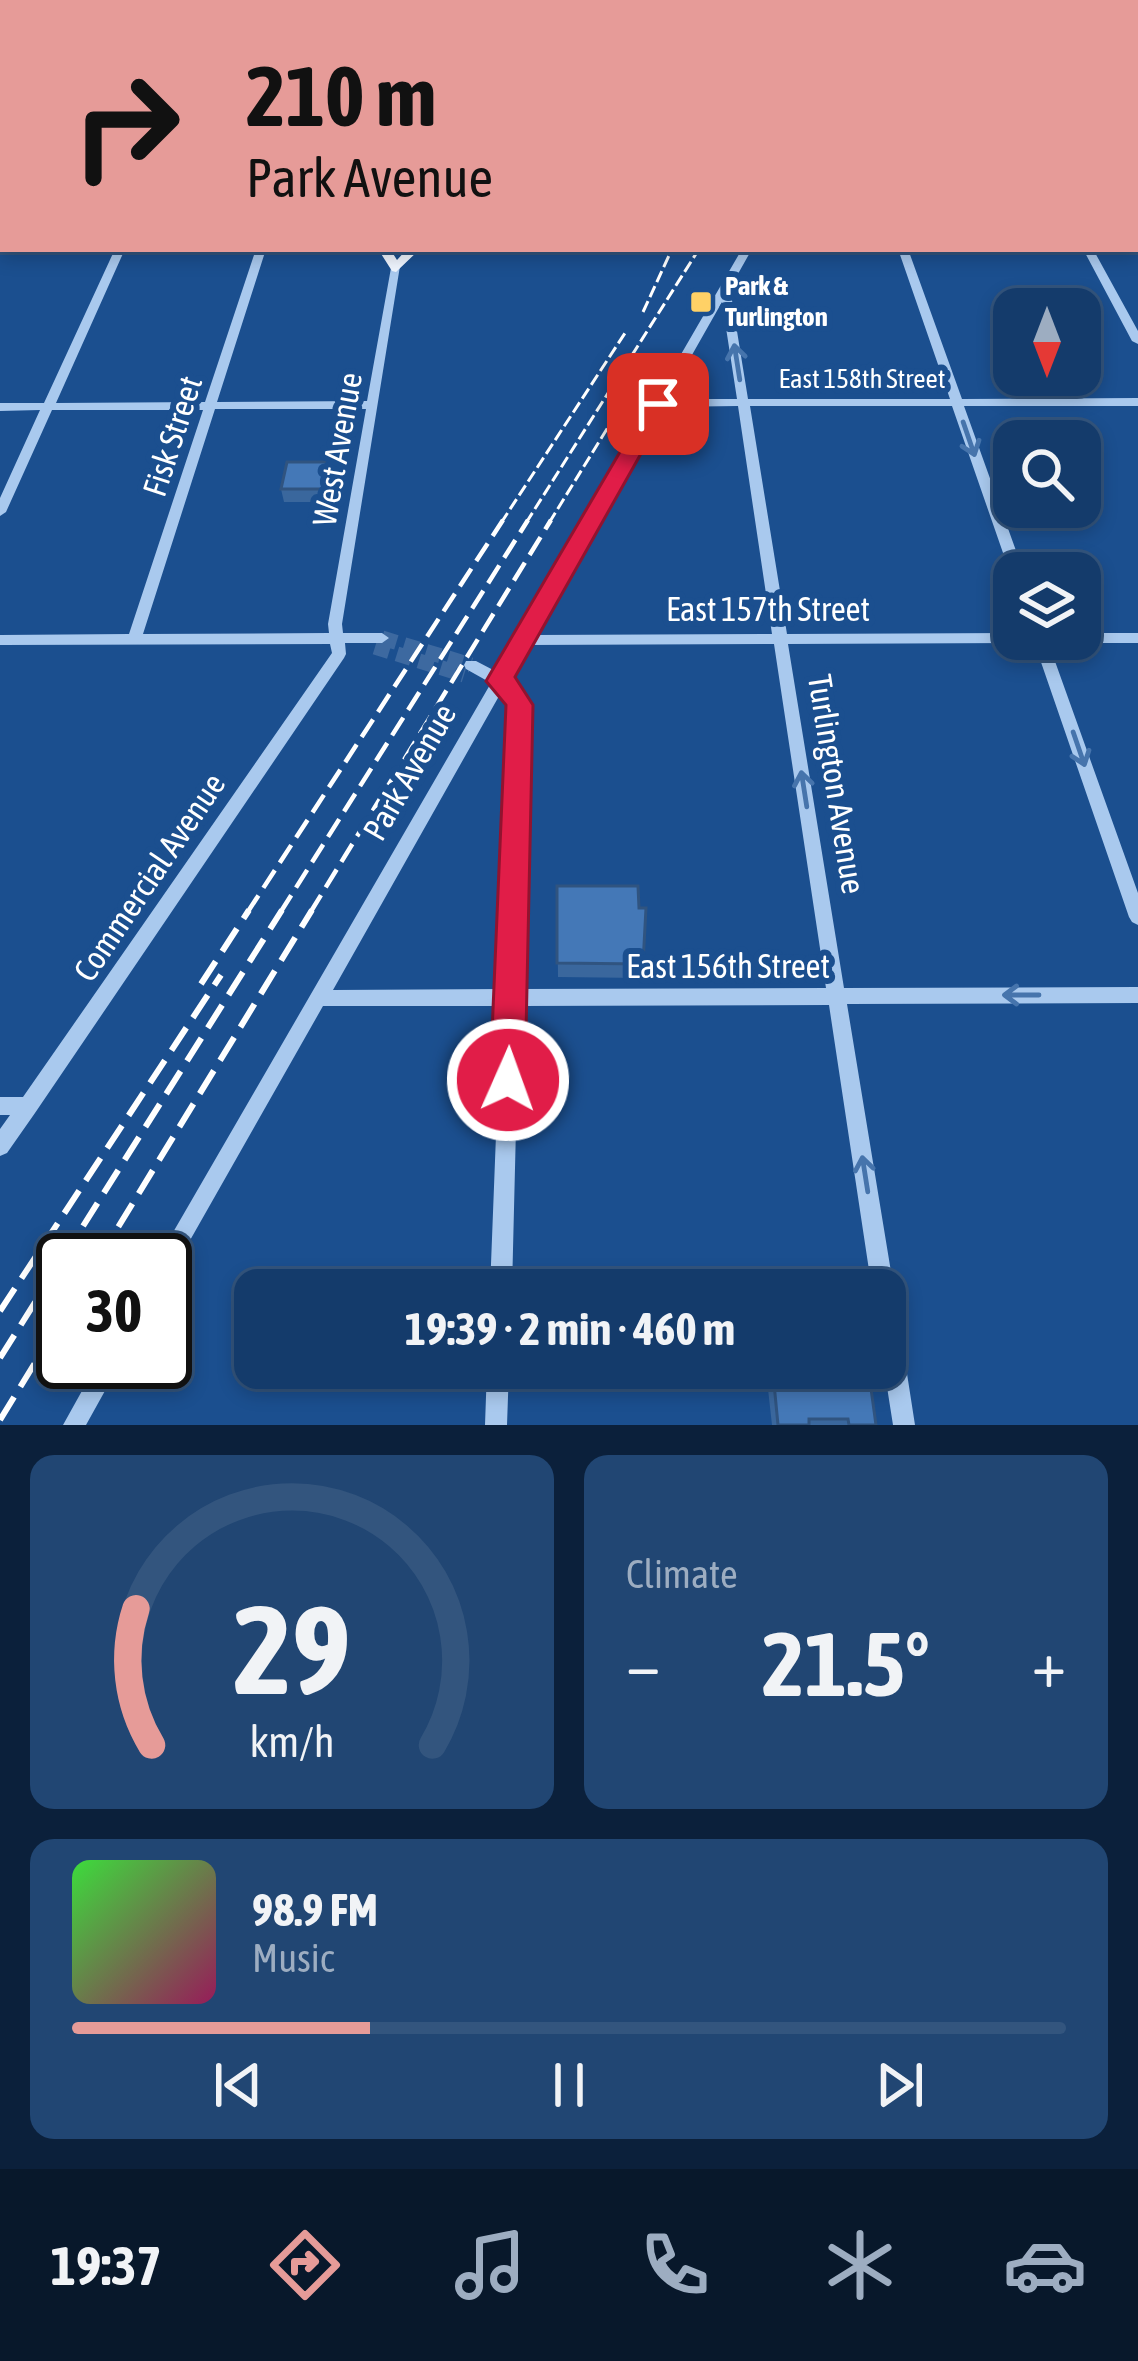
<!DOCTYPE html>
<meta charset="utf-8">
<style>
:root{--surface:#143b6b;--page:#214673;--text:#f1f3f6;--muted:#9dadc1;--line:#33557e;--accent:#e69b98}
body{margin:0;font-family:"Asap Condensed",sans-serif;background:var(--page);color:var(--text);height:100vh;display:flex;flex-direction:column;font-size:45px;white-space:nowrap}
*{box-sizing:border-box;margin:0}
p{font-size:39px;color:var(--muted)}
.icon{flex:none;width:66px;height:66px;fill:none;stroke:currentColor;stroke-width:2;stroke-linecap:round;stroke-linejoin:round}
.map{position:relative;height:1425px;overflow:hidden}
.sheet{display:flex;flex-direction:column;gap:30px;padding:30px;background:#0b203b;flex:1}
.sheet>*{flex:none}
.guide{position:absolute;left:0px;top:0px;width:1140px;height:252px;box-shadow:0 6px 18px #0003,0 0 0 3px var(--line);background:#e69b98;color:#111;overflow:hidden}
.needle{width:78px;rotate:180deg}
.tools{position:absolute;left:993px;top:288px;display:grid;gap:24px}
.tools a{display:grid;place-items:center;width:108px;height:108px;border-radius:24px;background:var(--surface);box-shadow:0 6px 18px #0003,0 0 0 3px var(--line);font-size:60px}
.speed{position:absolute;left:36px;top:1233px;display:flex;gap:24px;font-size:60px;font-weight:700;text-align:center}
.speed>*{display:grid;place-content:center;width:156px;height:156px;border-radius:50%;background:var(--surface);box-shadow:0 6px 18px #0003,0 0 0 3px var(--line);line-height:1}
.speed .limit{border:6px solid #111;border-radius:18px;background:#fff;color:#111}
.pin{position:absolute;display:grid;place-items:center;width:102px;height:102px;color:#fff;margin:-51px;border-radius:24px;box-shadow:0 6px 18px #0006}
.me{position:absolute;width:132px;margin:-66px;rotate:2deg;stroke-linejoin:round;filter:drop-shadow(0 0 9px #0008)}
.turn{display:flex;align-items:center;gap:42px;height:252px;padding:0 48px;font-size:54px}
.turn .icon{width:156px;height:156px;stroke-width:2.5}
.turn b{display:block;font-size:84px;line-height:102px}
.big{font-size:90px;font-weight:700;line-height:1.1}
.sheet .card{flex:1;display:flex;flex-direction:column;justify-content:center;gap:18px;min-width:0;padding:0 42px;border-radius:24px;background:var(--page)}
.sheet .dial{align-items:center;gap:0}
.dial svg{height:312px;overflow:visible;fill:none;stroke:var(--line);stroke-width:7;stroke-linecap:round;text-anchor:middle}
.dial text{fill:var(--text);stroke:none}
.song{display:flex;align-items:center;gap:36px}
.cover{width:144px;height:144px;border-radius:18px;background:linear-gradient(135deg,hsl(120 70% 55%),hsl(330 70% 35%))}
.played{height:12px;border-radius:6px;background:linear-gradient(90deg,var(--accent) 30%,var(--line) 30%)}
.keys{display:flex;justify-content:space-around;direction:ltr}
.heat{display:flex;justify-content:space-between;align-items:center;font-size:66px;direction:ltr}
.sheet .tiles{flex:1;display:grid;gap:30px;grid-template-columns:1fr 1fr}
.card:last-child{grid-column:span 2}
.trip{position:absolute;left:234px;top:1269px;width:672px;height:120px;border-radius:24px;background:var(--surface);box-shadow:0 6px 18px #0003,0 0 0 3px var(--line);font-weight:700;line-height:120px;text-align:center}
.tab-bar{display:flex;height:192px;justify-content:space-around;align-items:center;background:#08182b;color:var(--muted)}
.tab-bar .icon{width:84px;height:84px}
.tab-bar .active{color:var(--accent)}
.tab-bar b{font-size:54px;color:var(--text)}
.map>svg:first-child{display:block}
.lines{fill:none;stroke-linecap:round;stroke-linejoin:round}
.minor-tunnel{stroke:#3d69a0;stroke-width:15;stroke-dasharray:15 8;stroke-linecap:butt}
.minor{fill:#a9c9ee;fill-rule:evenodd}
.major{fill:#f0f6ff;fill-rule:evenodd}
.rail-far2{stroke:#fff;stroke-width:3;stroke-dasharray:12 4.5;stroke-linecap:butt}
.rail-far1{stroke:#fff;stroke-width:4.5;stroke-dasharray:21 9;stroke-linecap:butt}
.rail{stroke:#fff;stroke-width:6;stroke-dasharray:27 12;stroke-linecap:butt}
.wall{fill:#3a679d}
.shaded-wall{fill:#305480}
.building{fill:#4478b7;stroke:#305480;stroke-width:3}
.oneway{stroke:#4674ac}
.route{fill:#e11d48;stroke:#92132f;stroke-width:3}
.poi-dot{fill:#ffd166;stroke:#1b4f8f;stroke-width:4.5}
.labels{text-anchor:middle;stroke-width:12;stroke-linejoin:round;paint-order:stroke}
.far-poi-label{font-size:27px;font-weight:bold;fill:#fff;stroke:#1b4f8f;text-anchor:start}
.far-street-label{font-size:27px;fill:#fff;stroke:#1b4f8f}
.street-label{font-size:33px;fill:#fff;stroke:#1b4f8f}
</style>
<div class="map">
<svg width="1138" height="1425" viewBox="0 0 1138 1425">
<rect width="100%" height="100%" fill="#1b4f8f"/>
<g class="lines">
<path class="minor-tunnel" d="M382,638L471,665
M375,647L464,675"/>
<path class="minor" d="M28,0H36L34,3H26Z
M129,0H137L135,3H127Z
M455,0H463L461,3H453Z
M885,0H893L892,3H884Z
M3,30V37L0,38V31Z
M0,117H3V123H0Z
M1137,117L1138,118V124L1137,123Z
M3,213V223L0,224V214Z
M115,249H125L56,403L205,402L256,249H266L217,402L367,401L391,268L400,266L342,624L343,633H382L389,638L382,643H345L346,654L344,658L35,1113L7,1153L0,1156V1129L10,1115H0V1097H23L332,653L330,644L0,645V635L129,634L203,410H52L6,512L0,516V498L40,410L0,411V403H44ZM215,409H366L328,624L329,633L143,634Z
M742,249H752L730,288L748,399H950L898,249H908L962,399L1138,398V406H964L1024,573H1014V577L1010,573L952,406H750L787,634L1014,633V639H1021L1014,643L788,644L844,988L1138,987V1003L847,1004L894,1290L891,1295L896,1303L915,1425H893L884,1368L885,1290H872L829,1005L519,1006L512,1290H490L501,1006H323L172,1272L165,1275V1260H157L491,683L466,669L464,665L466,661H476L497,672ZM722,302L737,399H667ZM738,406L772,634L534,635L663,407ZM774,644L826,988L520,989L527,705L518,684L509,679L528,645ZM503,689L507,692L513,705L502,989L333,990Z
M1083,249H1093L1138,331V344L1132,341Z
M1080,633H1138V643H1080L1073,639H1080Z
M1033,639H1047L1138,893V925L1132,922L1129,917Z
M98,1362H121L86,1425H63Z
M487,1368H509L507,1425H485Z"/>
<path class="major" d="M1137,235H1138V243H1137Z
M0,237H3V245H0Z
M378,249H390L397,260L407,249H420L396,272L392,271Z"/>
<path class="rail-far2" d="M498,0L505,3
M643,312L672,249
M501,523L627,330
M526,523L699,249
M549,523L618,411"/>
<path class="rail-far1" d="M247,913L503,520
M280,913L528,520
M310,913L551,520"/>
<path class="rail" d="M201,984L249,910
M98,1260L312,910
M0,1311L221,975
M0,1358L282,910
M0,1420L63,1317"/>
</g>
<path class="wall" d="M328,462L330,475L325,502H284L281,489Z
M557,886L643,964L641,978L558,977Z
M773,1373L876,1425H772L767,1380Z"/>
<path class="shaded-wall" d="M328,462L330,475L325,502L322,489Z"/>
<path class="building" d="M287,462H328L322,489H281Z
M557,886H638L639,908H646L643,964L557,963Z
M773,1373L869,1374L876,1425H849L848,1419H809V1425H778Z"/>
<defs><path id="oneway-shaft" d="M-6 0H5M1.5-3L5.5 0L1.5 3" fill="none" stroke-width="1.6" stroke-linecap="round" stroke-linejoin="round" transform="scale(3)"/></defs>
<g class="oneway">
<use href="#oneway-shaft" transform="translate(737 362) rotate(-99)"/>
<use href="#oneway-shaft" transform="translate(969 439) rotate(71)"/>
<use href="#oneway-shaft" transform="translate(1079 749) rotate(71)"/>
<use href="#oneway-shaft" transform="translate(804 789) rotate(-99)"/>
<use href="#oneway-shaft" transform="translate(1021 995) rotate(180)"/>
<use href="#oneway-shaft" transform="translate(865 1174) rotate(-99)"/>
</g>
<path class="route" d="M658,397L669,404L515,677L533,705L525,1080L520,1092L508,1097L495,1092L490,1080L506,705L486,681L648,404Z"/>
<rect class="poi-dot" x="689" y="290" width="24" height="24" rx="6"/>
<g class="labels">
<g class="far-poi-label">
<text x="725" y="295">Park &amp;<tspan x="725" dy="31">Turlington</tspan></text>
</g>
<g class="far-street-label">
<text x="862" y="388">East 158th Street</text>
</g>
<g class="street-label">
<text transform="translate(172 436) rotate(-72)" y="12">Fisk Street</text>
<text transform="translate(337 449) rotate(-80)" y="12">West Avenue</text>
<text x="768" y="621">East 157th Street</text>
<text transform="translate(409 772) rotate(-60)" y="12">Park Avenue</text>
<text transform="translate(837 784) rotate(81)" y="12">Turlington Avenue</text>
<text transform="translate(149 877) rotate(-56)" y="12">Commercial Avenue</text>
<text x="728" y="978">East 156th Street</text>
</g>
</g>
</svg>
<div class="tools">
<a><svg class="needle" viewBox="-14 -14 28 28"><path d="M0-13l5 13h-10z" fill="#e53935"/><path d="M0 13l5-13h-10z" fill="#9dadc1"/></svg></a>
<a><svg class="icon" aria-label="search" viewBox="0 0 24 24"><circle cx="10" cy="10" r="6"/><path d="M15 15l6 6"/></svg></a>
<a><svg class="icon" aria-label="layers" viewBox="0 0 24 24"><path d="M12 4l9 5-9 5-9-5zM3 14l9 5 9-5"/></svg></a>
</div>
<div class="speed"><div class="limit">30</div></div>
<div class="pin" style="left:658px;top:404px;background:#d93025"><svg class="icon" aria-label="arrive" viewBox="0 0 24 24"><path d="M6 21V4h12l-3 4 3 4H6"/></svg></div>
<svg class="me" style="left:508px;top:1080px" viewBox="-20 -20 40 40"><circle r="17" fill="#e11d48" stroke="#fff" stroke-width="3"/><path d="M0-11L8 9 0 5-8 9z" fill="#fff"/></svg>
<div class="trip">19:39 · 2 min · 460 m</div>
<div class="guide">
<div class="turn"><svg class="icon" aria-label="right" viewBox="0 0 24 24"><path d="M7 20v-9h11M14 6l5 5-5 5"/></svg><div><b>210 m</b>Park Avenue</div></div>
</div>
</div>
<section class="sheet">
<div class="tiles">
<div class="card dial"><svg viewBox="0 0 100 80">
<path d="M14 69A42 42 0 1 1 86 69"/>
<path d="M14 69A42 42 0 0 1 10 34" stroke="#e69b98"/>
<text x="50" y="56" font-size="32" font-weight="700">29</text>
<text x="50" y="72" font-size="11">km/h</text>
</svg></div>
<div class="card"><p>Climate</p>
<div class="heat"><a>−</a><b class="big">21.5°</b><a>+</a></div>
</div>
<div class="card">
<div class="song"><i class="cover"></i><div><b>98.9 FM</b><p>Music</p></div></div>
<div class="played"></div>
<div class="keys"><svg class="icon" aria-label="previous" viewBox="0 0 24 24"><path d="M18 5L8 12l10 7zM5 5v14"/></svg><svg class="icon" aria-label="pause" viewBox="0 0 24 24"><path d="M8 5v14M16 5v14"/></svg><svg class="icon" aria-label="next" viewBox="0 0 24 24"><path d="M6 5l10 7-10 7zM19 5v14"/></svg></div>
</div>
</div>
</section>
<nav class="tab-bar">
<b>19:37</b>
<svg class="icon active" aria-label="directions" viewBox="0 0 24 24"><path d="M12 3l9 9-9 9-9-9zM9 14v-3h6M13 9l2 2-2 2"/></svg>
<svg class="icon" aria-label="music" viewBox="0 0 24 24"><path d="M9 18V5l10-2v13"/><circle cx="6" cy="18" r="3"/><circle cx="16" cy="16" r="3"/></svg>
<svg class="icon" aria-label="phone" viewBox="0 0 24 24"><path d="M5 4h4l2 5-3 2q2 4 5 5l2-3 5 2v4C11 20 4 13 5 4z"/></svg>
<svg class="icon" aria-label="climate" viewBox="0 0 24 24"><path d="M12 3v18M4 7l16 10M4 17L20 7"/></svg>
<svg class="icon" aria-label="car" viewBox="0 0 24 24"><path d="M5 17H2v-5l4-1 3-4h7l3 4 3 1v5h-3M9 17h6M6 11h13"/><circle cx="7" cy="17" r="2"/><circle cx="17" cy="17" r="2"/></svg>
</nav>
